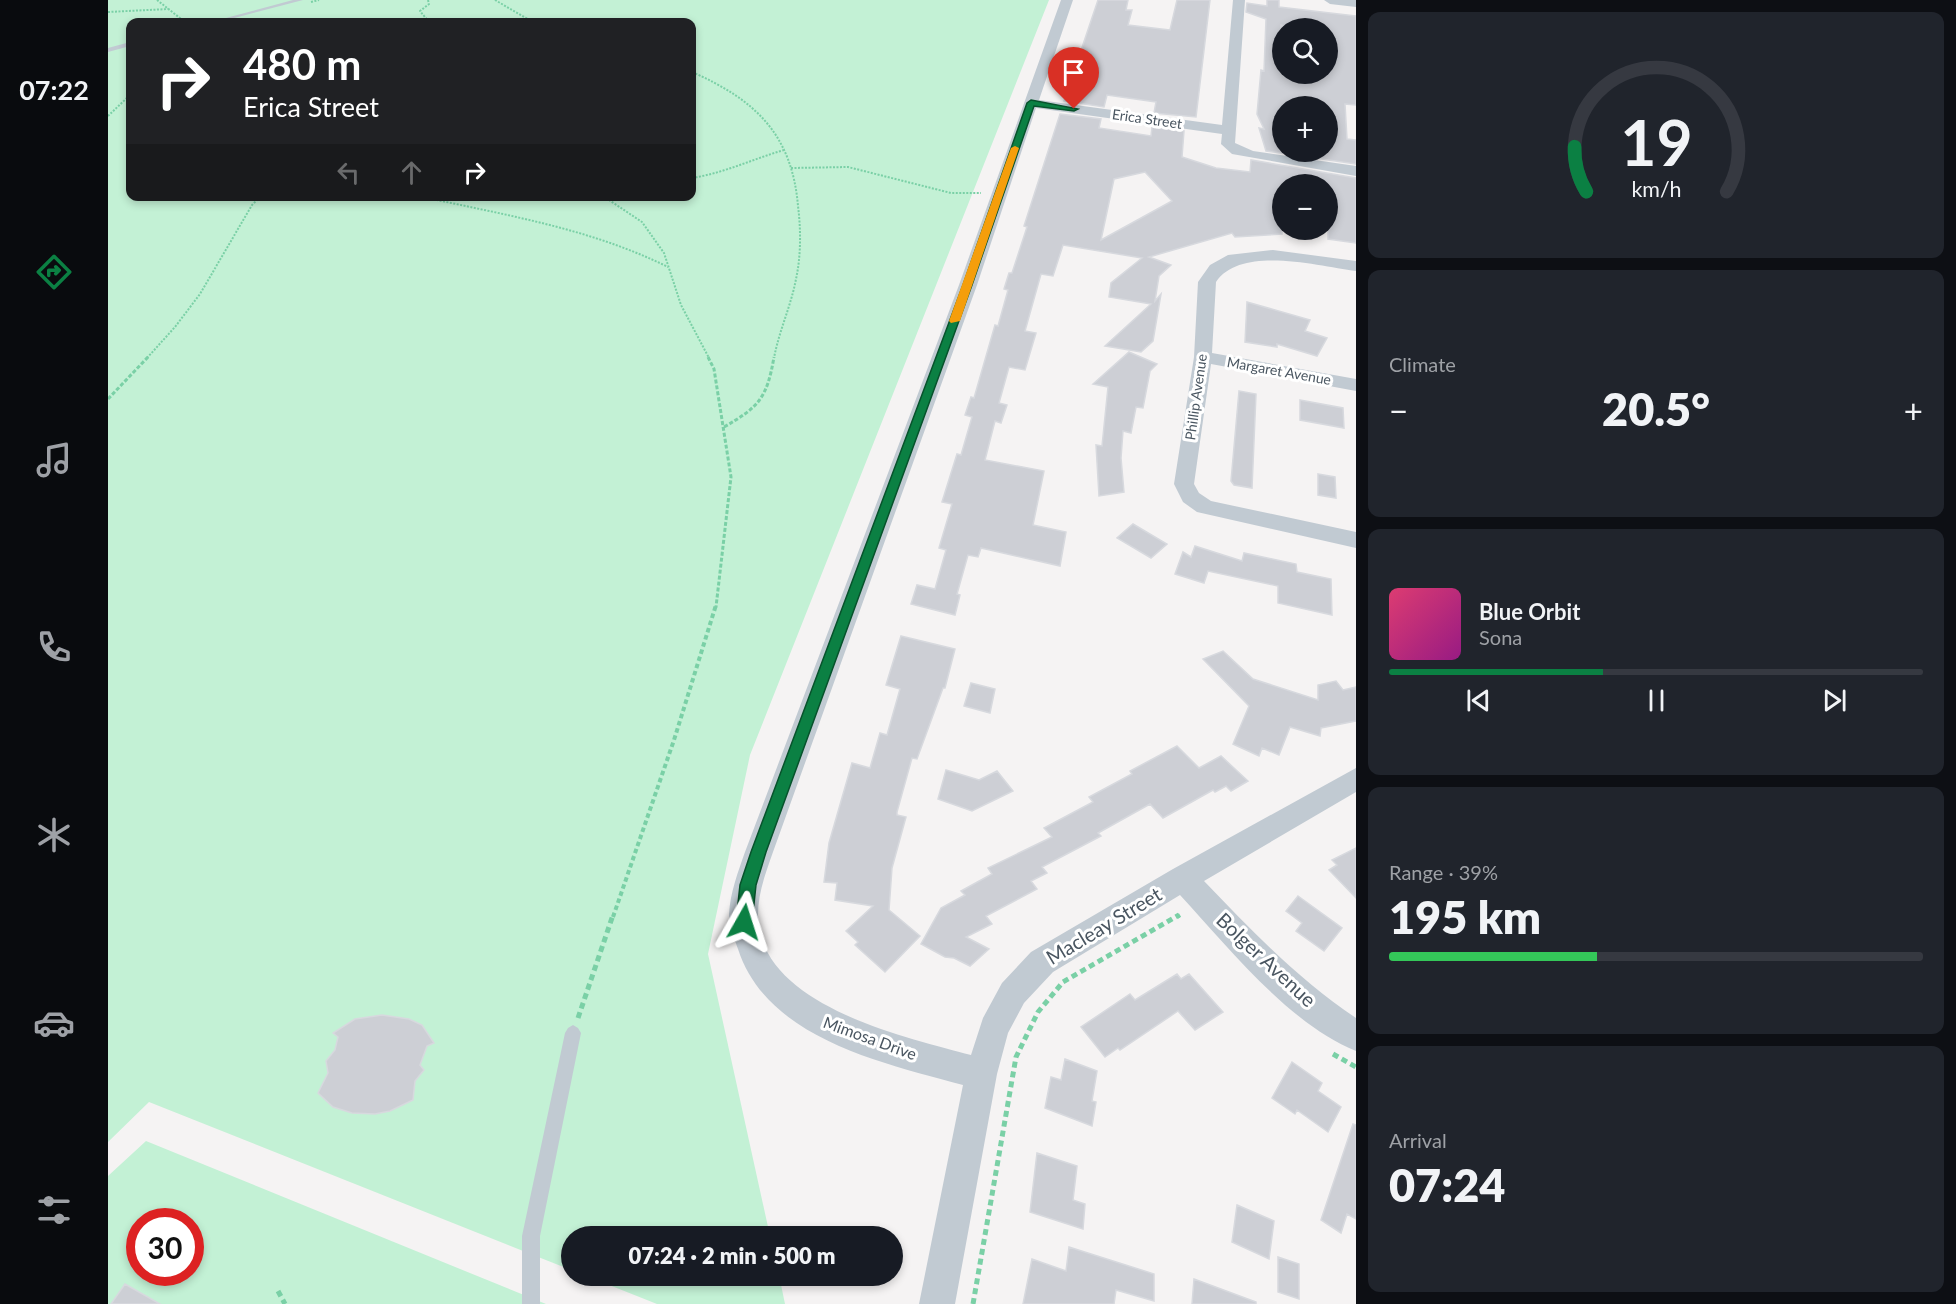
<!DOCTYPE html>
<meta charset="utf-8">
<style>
:root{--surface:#171b24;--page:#20242c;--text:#f1f3f6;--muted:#9ea1a6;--line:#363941;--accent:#0b8043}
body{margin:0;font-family:Lato,sans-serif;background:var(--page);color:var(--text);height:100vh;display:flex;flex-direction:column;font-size:22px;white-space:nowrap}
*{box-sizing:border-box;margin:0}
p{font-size:20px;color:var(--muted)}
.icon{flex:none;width:33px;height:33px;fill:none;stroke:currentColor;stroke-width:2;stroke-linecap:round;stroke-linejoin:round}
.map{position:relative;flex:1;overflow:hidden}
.details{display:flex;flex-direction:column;gap:12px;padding:12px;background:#0d0f14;width:600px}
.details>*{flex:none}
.hud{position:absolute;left:18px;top:18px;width:570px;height:183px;border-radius:12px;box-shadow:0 3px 9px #0003;background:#202124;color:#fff;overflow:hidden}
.buttons{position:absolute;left:1164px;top:18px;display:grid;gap:12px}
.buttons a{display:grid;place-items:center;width:66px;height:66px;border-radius:50%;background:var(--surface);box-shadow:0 3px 9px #0003;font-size:30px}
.speed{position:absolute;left:18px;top:1208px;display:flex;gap:12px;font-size:30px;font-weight:700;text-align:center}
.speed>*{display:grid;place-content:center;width:78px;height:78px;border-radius:50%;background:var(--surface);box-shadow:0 3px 9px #0003;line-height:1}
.speed .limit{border:9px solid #d22;background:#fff;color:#111}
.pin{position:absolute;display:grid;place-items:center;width:51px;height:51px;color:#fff;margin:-62px -26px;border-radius:50% 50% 50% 0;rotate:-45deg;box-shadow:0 0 6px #0007}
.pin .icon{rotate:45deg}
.me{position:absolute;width:66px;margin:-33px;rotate:6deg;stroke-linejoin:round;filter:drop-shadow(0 0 4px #0008)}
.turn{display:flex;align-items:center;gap:21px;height:126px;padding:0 18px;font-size:27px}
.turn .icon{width:78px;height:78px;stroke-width:2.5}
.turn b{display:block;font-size:42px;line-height:51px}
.lanes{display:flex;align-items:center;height:57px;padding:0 18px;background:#0003;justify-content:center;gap:30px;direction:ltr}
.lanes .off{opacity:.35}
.big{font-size:45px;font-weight:800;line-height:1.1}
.details .widget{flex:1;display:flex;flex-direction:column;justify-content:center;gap:9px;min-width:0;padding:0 21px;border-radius:12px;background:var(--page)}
.details .dial{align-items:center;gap:0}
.dial svg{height:156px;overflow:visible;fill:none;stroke:var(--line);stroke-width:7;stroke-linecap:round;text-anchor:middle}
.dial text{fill:var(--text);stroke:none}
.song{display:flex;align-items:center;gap:18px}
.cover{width:72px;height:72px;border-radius:9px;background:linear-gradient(135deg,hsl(340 70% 55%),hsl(310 70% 35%))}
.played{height:6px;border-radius:3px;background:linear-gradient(90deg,var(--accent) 40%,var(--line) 40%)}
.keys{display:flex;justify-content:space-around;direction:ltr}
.heat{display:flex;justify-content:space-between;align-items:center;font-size:33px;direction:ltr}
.charge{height:9px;border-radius:4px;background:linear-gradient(90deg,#34c759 39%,var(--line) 0)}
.trip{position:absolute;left:453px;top:1226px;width:342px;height:60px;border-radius:30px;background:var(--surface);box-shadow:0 3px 9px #0003;font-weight:800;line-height:60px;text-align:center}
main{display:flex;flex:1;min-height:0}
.menu{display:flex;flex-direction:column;width:108px;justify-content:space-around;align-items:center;background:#090b0e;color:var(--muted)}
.menu .icon{width:42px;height:42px}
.menu .current{color:var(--accent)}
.menu b{font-size:27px;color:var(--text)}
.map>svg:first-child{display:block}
.green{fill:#c3f1d5;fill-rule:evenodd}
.building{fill:#cdcfd5;stroke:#d7d9de;stroke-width:1.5;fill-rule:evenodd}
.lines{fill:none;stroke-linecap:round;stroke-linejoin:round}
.path-far3{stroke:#7ad0a6;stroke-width:2;stroke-dasharray:2 1.5;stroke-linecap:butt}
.path-far2{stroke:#7ad0a6;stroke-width:3;stroke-dasharray:4 2;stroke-linecap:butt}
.path-far1{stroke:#7ad0a6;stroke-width:4;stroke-dasharray:4.5 3;stroke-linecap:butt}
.path{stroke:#7ad0a6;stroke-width:5;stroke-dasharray:6 4;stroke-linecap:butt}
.service{fill:#c1cad2;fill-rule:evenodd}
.minor{fill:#c1cad2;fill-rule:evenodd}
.route{fill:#0b8043;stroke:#07532c;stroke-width:1.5}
.slow{fill:#f59e0b}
.labels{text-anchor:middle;stroke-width:6;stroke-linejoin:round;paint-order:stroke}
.far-street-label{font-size:14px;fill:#4a5661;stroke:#fff}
.street-label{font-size:16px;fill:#4a5661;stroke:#fff}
.near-street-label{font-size:20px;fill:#4a5661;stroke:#fff}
</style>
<main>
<nav class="menu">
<b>07:22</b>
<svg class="icon current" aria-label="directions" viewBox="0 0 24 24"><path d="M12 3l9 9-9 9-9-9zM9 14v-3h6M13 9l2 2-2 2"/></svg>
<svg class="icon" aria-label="music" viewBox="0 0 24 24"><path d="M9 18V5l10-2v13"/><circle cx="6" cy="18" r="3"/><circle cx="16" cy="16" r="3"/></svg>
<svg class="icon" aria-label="phone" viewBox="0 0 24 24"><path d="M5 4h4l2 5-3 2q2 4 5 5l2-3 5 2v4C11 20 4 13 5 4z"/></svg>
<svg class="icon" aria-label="climate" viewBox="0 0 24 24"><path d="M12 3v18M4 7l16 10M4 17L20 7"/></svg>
<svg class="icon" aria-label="car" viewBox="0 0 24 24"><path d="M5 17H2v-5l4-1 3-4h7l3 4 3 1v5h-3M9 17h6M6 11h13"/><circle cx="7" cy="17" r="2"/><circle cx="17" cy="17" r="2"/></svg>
<svg class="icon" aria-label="filters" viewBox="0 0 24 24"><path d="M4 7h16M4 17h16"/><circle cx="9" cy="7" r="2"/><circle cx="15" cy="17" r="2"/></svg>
</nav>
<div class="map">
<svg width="1248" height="1304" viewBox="0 0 1248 1304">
<rect width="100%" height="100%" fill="#f5f3f3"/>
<path class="green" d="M0,0H941L642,755L600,954L662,1236H464L463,1270L41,1102L0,1142ZM22,22H584V196H22Z
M38,1141L438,1304H0V1176ZM32,1221H82V1272H32Z
M476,1275H671L677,1304H549Z"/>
<path class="building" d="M990,0H1020L1018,10H1024L1020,25L1062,30L1069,0H1102L1088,117L1046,113L1048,102L999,95L996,107L956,101Z
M1159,0H1171V7L1248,16V105L1237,104L1239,139L1248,140V164L1158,151L1151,128L1156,129L1149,114L1153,70L1156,71L1158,19L1138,12L1139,3L1159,6ZM1173,25L1182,28H1220V74H1174ZM1174,106H1220V152H1174Z
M952,114L993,119L991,128L1043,136L1044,127L1076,131L1074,157L1108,168L1142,172L1143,160L1248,178V243L1220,239V184H1174V234L1127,237L1124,233L1041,257L1063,265L1051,276L1047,301L1053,294L1045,341L1033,352L997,346L1043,304L1001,297L1003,283L1034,258L955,245L945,276L933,274L917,331L928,333L917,370L901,367L891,403L899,405L893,423L887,421L877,460L936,471L925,525L958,532L952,566L873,548L870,557L860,555L849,594L852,595L847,615L803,604L809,585L827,589L838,550L831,548L844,504L834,502L849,454L853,455L864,417L857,415L863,397L866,398L887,325L890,326L900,290L896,289L901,273H904L919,227L916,226ZM1037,172L1064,201L993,240L1006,179Z
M1139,302L1202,320L1197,331L1219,338L1209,356L1169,344V347L1137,342Z
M1021,352L1049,364L1042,371L1035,408L1028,407L1023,433L1015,431L1013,458L1016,492L991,496L988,445L994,446L1000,387L985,384Z
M1131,391L1148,394L1144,488L1126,485L1123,481Z
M1192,400L1235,408L1236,428L1192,420Z
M1210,474L1227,477L1228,498L1210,495Z
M1025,524L1059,544L1043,558L1009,538Z
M1087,546L1134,561L1136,553L1188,564L1189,572L1223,579L1224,615L1170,603V586L1100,571L1096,583L1067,574L1075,552L1083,557Z
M793,636L847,649L837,688H835L809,759L804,758L789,812V815L798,817L784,868L781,910L812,936L777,972L747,945L750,942L738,931L765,906L727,900L729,883L716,882L721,843L744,763L762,768L772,733L779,735L792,689L778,685Z
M1115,651L1145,679L1210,700V685L1228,681L1235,690L1248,687V721L1213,728L1212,736L1182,727L1171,755L1154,748L1151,756L1125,744L1141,706L1095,659Z
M863,683L887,689L882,713L856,706Z
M1069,746L1091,768L1113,756L1140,781L1123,791L1118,786L1107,792L1105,790L1055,818L1042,804L990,833L993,836L934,867L939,873L923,881L929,889L878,916L884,924L858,937L881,949L862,966L846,958L837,957L813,944L833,908L857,895L853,891L884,874L880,868L944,837L936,828L985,802L981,797L1024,774L1022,771Z
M838,770L871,780L889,771L905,791L864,811L830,799Z
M1248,848V898L1221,870L1229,865L1224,860Z
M1190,896L1234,928L1216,951L1188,931L1194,923L1178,911Z
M1069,974L1073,979L1081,974L1115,1012L1087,1030L1070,1011L1012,1050L1010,1048L997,1057L973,1027L1022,994L1027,1000Z
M274,1015L301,1019L314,1025L326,1043L319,1046L312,1065L316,1070L307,1081L305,1100L282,1111L267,1114L244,1113L225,1107L210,1093L220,1073L218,1061L227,1050L230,1037L225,1033L247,1019Z
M957,1059L989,1071L984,1101L988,1102L984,1126L937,1108L943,1077L953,1080Z
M1184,1062L1214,1083L1210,1091L1233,1107L1220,1132L1189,1110L1187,1114L1164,1098Z
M1245,1124L1248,1125V1219L1239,1214L1233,1233L1213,1220Z
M929,1153L969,1166L965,1200L977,1204L975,1229L922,1212Z
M1129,1205L1166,1221L1161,1259L1124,1242Z
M961,1247L1046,1274V1301L1008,1290L1006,1304H915L924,1259L958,1271Z
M1170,1257L1191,1264V1299L1170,1292Z
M1086,1279L1148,1302V1304H1084Z
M17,1284L52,1304H3Z"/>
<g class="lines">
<path class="path-far3" d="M49,0L77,22
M320,0L321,4L312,11L321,22
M387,0L425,22
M203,2L211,0
M0,12L60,9
M584,72C648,100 684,135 690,206C693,230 693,256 688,279C683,306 671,331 666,358
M0,116L22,95
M683,168L740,167L843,193H873
M584,178C616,173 645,159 676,150
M311,196C396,215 481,228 560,267
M495,196L534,222L556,253L573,305L601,358
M39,358L67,327L92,294L144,205L153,196"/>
<path class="path-far2" d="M600,357L606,369L623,477L608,607
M0,399L40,357
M616,427C651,407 659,398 666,357"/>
<path class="path-far1" d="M505,917L566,740L608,605
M1069,917L1072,915"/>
<path class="path" d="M470,1018L505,915
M1225,1054L1248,1067
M170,1291L177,1304
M865,1304L908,1057L930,1012L955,982L1071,915"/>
<path class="service" d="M185,0H195L111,22H103Z
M22,42V46L0,52V48Z
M465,1025L470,1028L473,1033L432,1236V1304H414V1236L457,1033L460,1028Z"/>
<path class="minor" d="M953,0H965L931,100L1114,125L1125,0H1137L1127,143L1145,151L1248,166V176L1124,154L1113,144L1114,134L928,108L869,285L665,852C658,872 650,893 650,915C650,1005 796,1037 863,1055L875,1018L894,983L923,952L1065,869L1248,768V792L1096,881C1144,931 1190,979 1248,1018V1051C1181,1024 1120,947 1072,895L945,972L916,1003L900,1033L889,1074L847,1304H811L855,1085C775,1063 659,1039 630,949C626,938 621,926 621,914C622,893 630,872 637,852L851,285Z
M1216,0H1248V7L1222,4Z
M1165,250L1248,261V271C1209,266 1133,245 1108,282L1104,353L1248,379V391L1103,364L1086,484L1091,493L1103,501L1248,532V548L1089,512L1075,502L1066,484L1086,357L1090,282L1102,265L1120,255Z"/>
</g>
<path class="route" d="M923,100L970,109L966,111L926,106L864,285L658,852L648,885L644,922L642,927L636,930L630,927L628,922L632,885L643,852L855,285L919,103Z"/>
<path class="slow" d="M907,146L911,148L852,321L843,323L841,321L903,148Z"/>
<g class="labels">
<g class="far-street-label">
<text transform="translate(1039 119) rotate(8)" y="5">Erica Street</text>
<text transform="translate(1171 371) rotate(10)" y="5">Margaret Avenue</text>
<text transform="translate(1088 397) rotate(-82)" y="5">Phillip Avenue</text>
</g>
<g class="street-label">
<text transform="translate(762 1038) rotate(20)" y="6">Mimosa Drive</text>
</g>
<g class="near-street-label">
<text transform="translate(996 926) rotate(-31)" y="7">Macleay Street</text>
<text transform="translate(1158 960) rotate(43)" y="7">Bolger Avenue</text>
</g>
</g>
</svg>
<div class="buttons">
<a><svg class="icon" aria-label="search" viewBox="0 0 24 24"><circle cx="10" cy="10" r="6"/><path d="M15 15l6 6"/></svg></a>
<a>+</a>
<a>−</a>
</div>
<div class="speed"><div class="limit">30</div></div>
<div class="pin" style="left:966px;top:109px;background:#d93025"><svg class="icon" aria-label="arrive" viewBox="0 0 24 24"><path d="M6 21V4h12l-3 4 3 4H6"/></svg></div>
<svg class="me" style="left:636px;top:922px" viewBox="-20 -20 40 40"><path d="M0-17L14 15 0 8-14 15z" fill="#0b8043" stroke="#fff" stroke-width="4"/></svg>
<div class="trip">07:24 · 2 min · 500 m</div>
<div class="hud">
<div class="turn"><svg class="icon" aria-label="right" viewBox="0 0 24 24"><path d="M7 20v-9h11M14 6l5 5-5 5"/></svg><div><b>480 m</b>Erica Street</div></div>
<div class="lanes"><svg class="icon off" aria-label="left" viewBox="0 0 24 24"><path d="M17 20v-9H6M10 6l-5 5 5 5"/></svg><svg class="icon off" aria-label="ahead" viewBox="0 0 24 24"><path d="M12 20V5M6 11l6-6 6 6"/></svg><svg class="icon" aria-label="right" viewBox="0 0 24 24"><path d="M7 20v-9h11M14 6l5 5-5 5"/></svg></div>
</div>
</div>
<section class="details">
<div class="widget dial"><svg viewBox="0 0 100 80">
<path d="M14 69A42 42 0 1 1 86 69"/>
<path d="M14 69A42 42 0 0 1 8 46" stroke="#0b8043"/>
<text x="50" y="56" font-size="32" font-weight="700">19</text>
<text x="50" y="72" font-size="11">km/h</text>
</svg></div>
<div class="widget"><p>Climate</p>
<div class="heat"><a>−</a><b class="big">20.5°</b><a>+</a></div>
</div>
<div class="widget">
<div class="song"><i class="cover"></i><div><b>Blue Orbit</b><p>Sona</p></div></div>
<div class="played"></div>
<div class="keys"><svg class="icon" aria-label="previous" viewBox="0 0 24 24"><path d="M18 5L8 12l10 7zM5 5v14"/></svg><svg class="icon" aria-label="pause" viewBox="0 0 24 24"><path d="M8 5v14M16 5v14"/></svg><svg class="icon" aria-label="next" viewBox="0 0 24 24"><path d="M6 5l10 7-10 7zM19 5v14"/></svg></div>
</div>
<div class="widget"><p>Range · 39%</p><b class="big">195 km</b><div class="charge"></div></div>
<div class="widget"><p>Arrival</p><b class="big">07:24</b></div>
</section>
</main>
